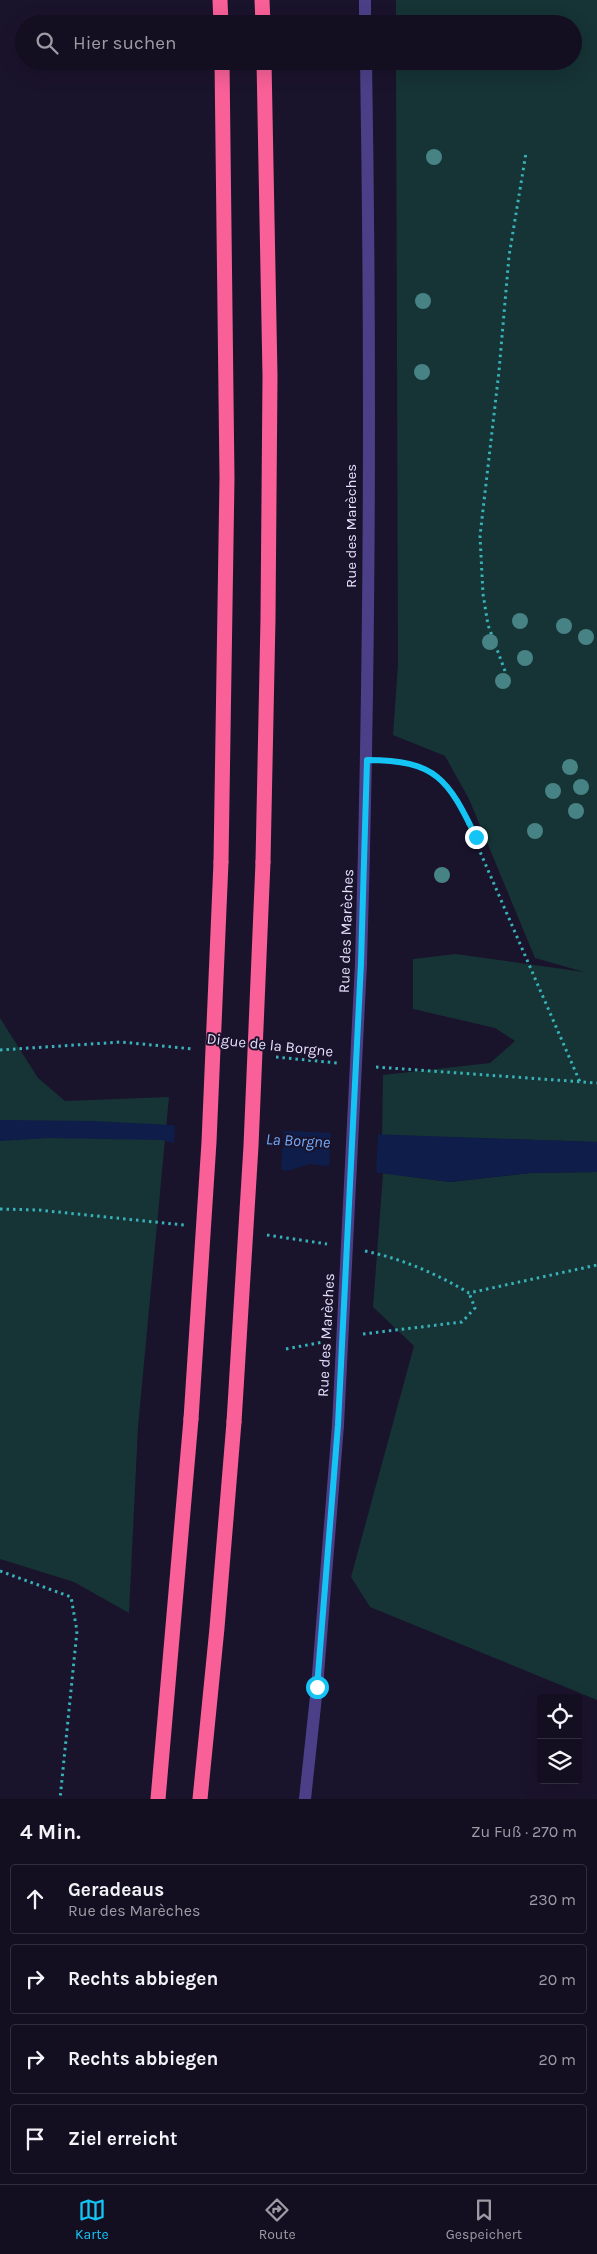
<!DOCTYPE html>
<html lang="de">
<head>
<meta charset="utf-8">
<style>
  :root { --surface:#140e21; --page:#1d172a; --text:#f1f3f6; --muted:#9d9ca5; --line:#332e3f; --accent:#14c4f5 }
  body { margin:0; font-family:Karla,sans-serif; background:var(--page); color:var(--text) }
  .controls { position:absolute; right:15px; bottom:15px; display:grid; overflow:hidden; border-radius:5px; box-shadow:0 5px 20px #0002 }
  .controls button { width:45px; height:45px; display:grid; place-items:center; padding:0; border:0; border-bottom:1px solid var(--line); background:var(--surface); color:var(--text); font:25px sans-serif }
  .stop { position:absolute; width:15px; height:15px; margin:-11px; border:4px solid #14c4f5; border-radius:50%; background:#fff }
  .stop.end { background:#14c4f5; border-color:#fff; box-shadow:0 1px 5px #0008 }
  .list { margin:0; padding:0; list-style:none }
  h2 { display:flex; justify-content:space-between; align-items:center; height:65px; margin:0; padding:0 20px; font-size:21px }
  h2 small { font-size:16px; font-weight:400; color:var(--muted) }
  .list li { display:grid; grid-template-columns:32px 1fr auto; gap:15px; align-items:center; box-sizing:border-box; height:70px; margin:0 10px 10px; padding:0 10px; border:1px solid var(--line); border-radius:5px }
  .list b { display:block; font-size:19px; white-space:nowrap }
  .list p { margin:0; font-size:16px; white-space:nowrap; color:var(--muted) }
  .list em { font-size:16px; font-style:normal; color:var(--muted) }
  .icon { flex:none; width:28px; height:28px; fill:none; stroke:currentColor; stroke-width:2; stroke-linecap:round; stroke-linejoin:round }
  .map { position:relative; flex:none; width:597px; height:1799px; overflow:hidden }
  .search { position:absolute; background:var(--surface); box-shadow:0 5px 20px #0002; left:15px; right:15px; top:15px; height:55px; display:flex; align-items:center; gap:12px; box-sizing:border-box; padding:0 18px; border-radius:28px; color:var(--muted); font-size:19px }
  .sheet { height:385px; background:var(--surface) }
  nav { display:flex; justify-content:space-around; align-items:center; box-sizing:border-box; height:70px; border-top:1px solid var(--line); background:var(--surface); font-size:14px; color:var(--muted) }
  nav a { display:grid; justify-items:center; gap:2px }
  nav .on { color:var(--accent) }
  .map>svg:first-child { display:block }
  .green { fill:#163335 }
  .water { fill:#0e1d49 }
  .pier { fill:#1a132c }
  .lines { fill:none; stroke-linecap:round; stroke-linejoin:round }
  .path { stroke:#37b2b9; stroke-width:3; stroke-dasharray:2.5 4; stroke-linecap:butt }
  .street { stroke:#4b4088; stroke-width:12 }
  .highway { stroke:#f86097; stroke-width:15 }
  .street-bridge { stroke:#4b4088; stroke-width:12 }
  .highway-bridge { stroke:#f86097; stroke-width:15 }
  .tree { fill:#478285 }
  .route { stroke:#14c4f5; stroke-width:6 }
  .labels { text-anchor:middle; stroke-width:4; stroke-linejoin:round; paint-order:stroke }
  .street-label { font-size:15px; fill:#e6dffe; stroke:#1a132c }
  .water-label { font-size:16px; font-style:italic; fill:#72aaf9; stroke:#1a132c }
</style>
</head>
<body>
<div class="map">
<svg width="597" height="1799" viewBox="0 0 597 1799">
  <rect width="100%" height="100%" fill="#1a132c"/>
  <path class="green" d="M 396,0 L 597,0 L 597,1142 L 382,1135 L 383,1075 L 490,1063 L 515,1041 L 495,1028 L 413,1009 L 413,959 L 456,954 L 584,972 L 535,958 L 469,799 L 445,756 L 393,735 L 398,664 L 396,61 L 573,61 L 573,24 L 396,24 Z
    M 0,1018 L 38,1078 L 65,1101 L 169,1097 L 138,1427 L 129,1613 L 74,1582 L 0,1559 Z
    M 597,1172 L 597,1700 L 370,1607 L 351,1577 L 414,1346 L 373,1307 L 383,1173 L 450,1182 L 530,1173 Z"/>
  <path class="water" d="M 0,1120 L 92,1121 L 311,1132 L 597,1142 L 597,1172 L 530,1173 L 450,1182 L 310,1164 L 287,1171 L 162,1140 L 48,1138 L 0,1141 Z"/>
  <path class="pier" d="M 175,1123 L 284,1128 L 281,1172 L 174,1146 Z
    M 331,1131 L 378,1132 L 376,1175 L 329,1169 Z"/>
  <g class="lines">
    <path class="path" d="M 505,671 L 488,625 L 483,594 L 480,536 L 499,371 L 509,256 L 526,153
      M 385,761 C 420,763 437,772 458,801 L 580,1082
      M 0,1050 L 121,1042 L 193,1049
      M 276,1057 L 337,1063
      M 376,1067 L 597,1083
      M 0,1209 L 38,1210 L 184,1225
      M 267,1235 L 327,1244
      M 365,1251 C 403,1259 437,1274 469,1293 L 597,1265
      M 363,1334 L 462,1322 L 475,1308 L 469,1293
      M 286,1349 L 323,1342
      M 0,1571 L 71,1597 L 77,1631 L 60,1799"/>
    <path class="street" d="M 365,0 L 365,24
      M 361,963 C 370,663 371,362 366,61
      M 305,1799 L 317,1687 L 338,1425"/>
    <path class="highway" d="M 220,0 L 221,24
      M 262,0 L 263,24
      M 221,862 L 227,478 L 222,61
      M 263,862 L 268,619 L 270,376 L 264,61
      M 158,1799 L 191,1419
      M 200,1799 L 217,1628 L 234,1422"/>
    <path class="street-bridge" d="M 338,1425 L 361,963"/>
    <path class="highway-bridge" d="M 191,1419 L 209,1142 L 221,862
      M 234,1422 L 251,1146 L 263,862"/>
  </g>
  <g class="tree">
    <circle cx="434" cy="157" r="8"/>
    <circle cx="423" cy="301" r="8"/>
    <circle cx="422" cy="372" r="8"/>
    <circle cx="520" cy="621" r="8"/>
    <circle cx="564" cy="626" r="8"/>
    <circle cx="586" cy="637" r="8"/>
    <circle cx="490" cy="642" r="8"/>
    <circle cx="525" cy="658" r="8"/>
    <circle cx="503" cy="681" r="8"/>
    <circle cx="570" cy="767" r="8"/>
    <circle cx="581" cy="787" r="8"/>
    <circle cx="553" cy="791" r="8"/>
    <circle cx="576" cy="811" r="8"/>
    <circle cx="535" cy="831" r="8"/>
    <circle cx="442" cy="875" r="8"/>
  </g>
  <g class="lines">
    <path class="route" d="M 317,1687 L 338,1425 L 361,963 L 367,760 C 436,760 448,779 476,837"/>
  </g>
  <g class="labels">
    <g class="street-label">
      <text transform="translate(351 526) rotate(-90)" y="5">Rue des Marèches</text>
      <text transform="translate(346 931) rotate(-88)" y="5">Rue des Marèches</text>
      <text transform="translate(270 1045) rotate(6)" y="5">Digue de la Borgne</text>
      <text transform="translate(326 1335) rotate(-87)" y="5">Rue des Marèches</text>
    </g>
    <g class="water-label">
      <text transform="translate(298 1140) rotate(3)" y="6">La Borgne</text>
    </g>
  </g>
</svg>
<div class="controls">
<button><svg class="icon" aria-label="locate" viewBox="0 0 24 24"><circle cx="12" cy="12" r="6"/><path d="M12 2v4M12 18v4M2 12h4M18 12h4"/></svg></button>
<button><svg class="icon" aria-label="layers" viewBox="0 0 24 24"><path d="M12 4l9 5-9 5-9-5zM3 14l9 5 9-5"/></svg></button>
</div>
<div class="stop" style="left:317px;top:1687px"></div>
<div class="stop end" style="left:476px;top:837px"></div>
<div class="search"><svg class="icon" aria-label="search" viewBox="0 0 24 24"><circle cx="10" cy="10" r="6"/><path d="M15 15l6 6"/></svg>Hier suchen</div>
</div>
<section class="sheet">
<h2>4 Min.<small>Zu Fuß · 270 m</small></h2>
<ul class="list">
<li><svg class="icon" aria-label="ahead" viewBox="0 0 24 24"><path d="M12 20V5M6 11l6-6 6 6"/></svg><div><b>Geradeaus</b><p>Rue des Marèches</p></div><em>230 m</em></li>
<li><svg class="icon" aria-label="right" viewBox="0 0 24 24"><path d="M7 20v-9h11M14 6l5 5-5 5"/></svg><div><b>Rechts abbiegen</b></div><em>20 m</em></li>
<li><svg class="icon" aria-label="right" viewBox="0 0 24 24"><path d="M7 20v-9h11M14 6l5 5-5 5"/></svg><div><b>Rechts abbiegen</b></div><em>20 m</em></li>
<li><svg class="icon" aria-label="arrive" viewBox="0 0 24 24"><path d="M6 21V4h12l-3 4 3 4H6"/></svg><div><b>Ziel erreicht</b></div></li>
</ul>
</section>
<nav>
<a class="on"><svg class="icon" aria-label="map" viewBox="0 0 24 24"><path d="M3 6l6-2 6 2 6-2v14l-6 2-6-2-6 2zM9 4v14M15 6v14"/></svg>Karte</a>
<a><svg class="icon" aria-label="directions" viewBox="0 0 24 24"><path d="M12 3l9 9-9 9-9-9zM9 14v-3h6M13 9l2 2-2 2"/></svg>Route</a>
<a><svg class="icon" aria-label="saved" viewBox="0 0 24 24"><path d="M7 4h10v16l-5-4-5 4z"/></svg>Gespeichert</a>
</nav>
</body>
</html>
